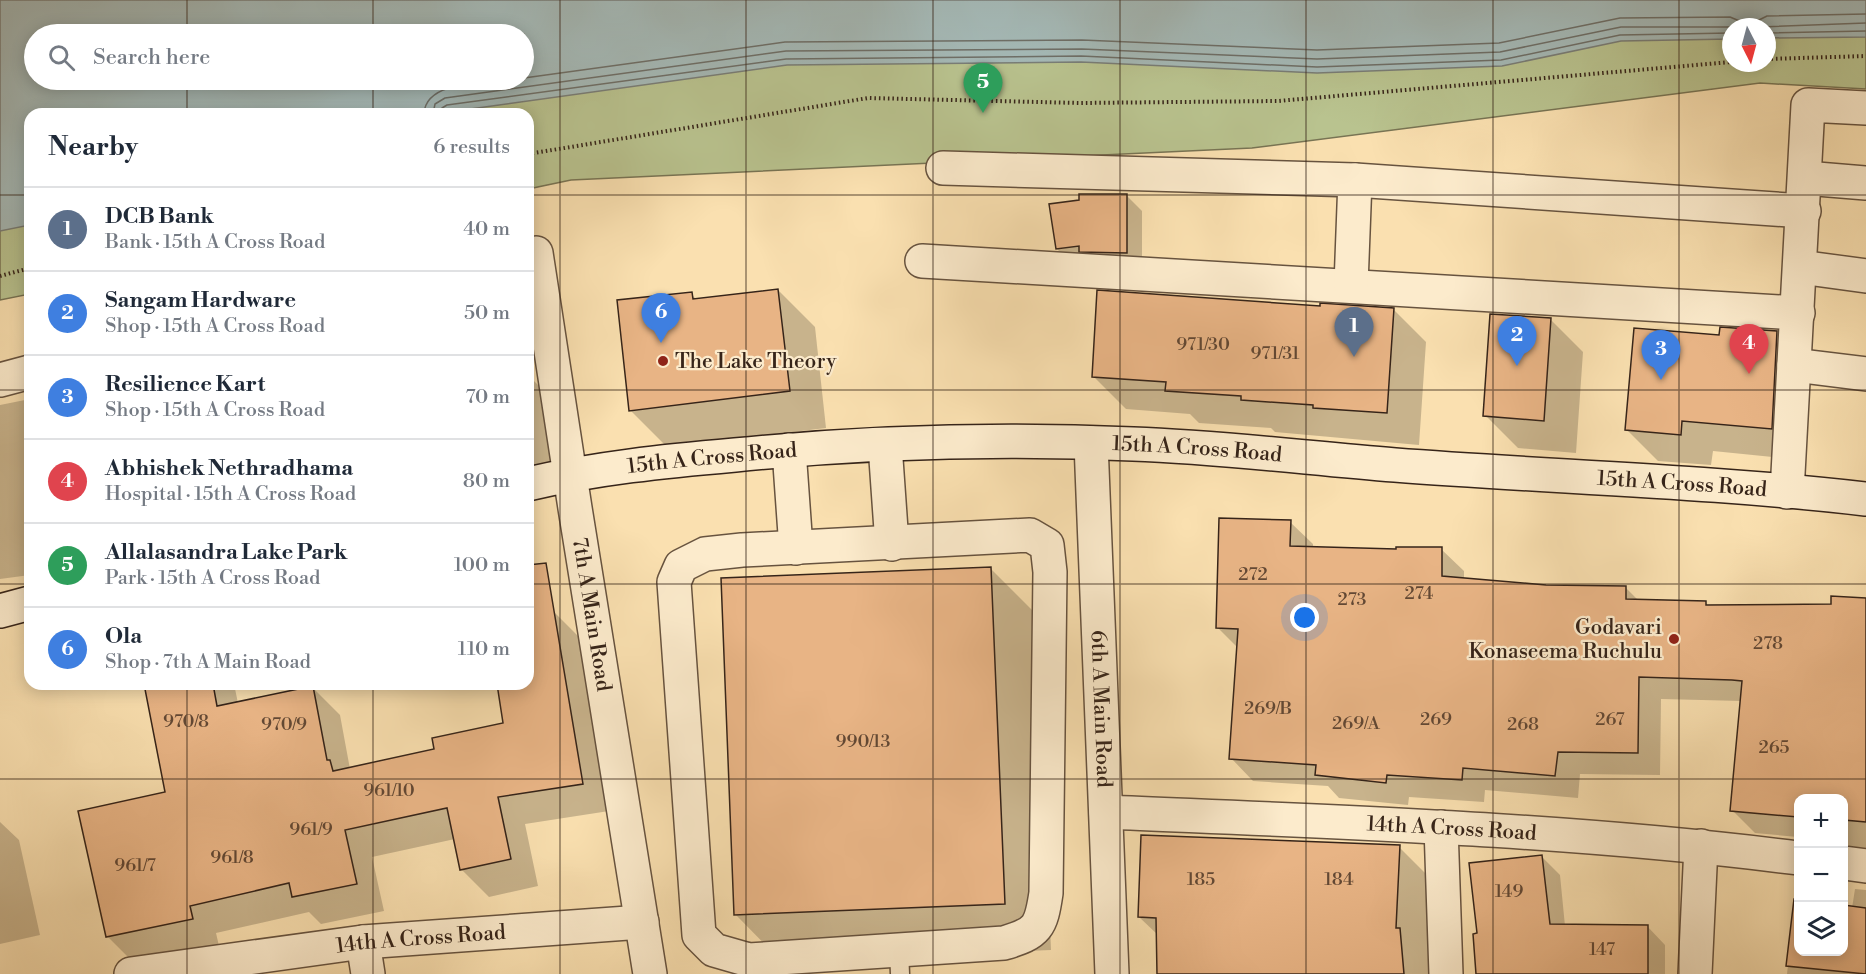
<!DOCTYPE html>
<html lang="en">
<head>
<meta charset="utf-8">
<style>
  :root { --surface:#fff; --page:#f6f6f7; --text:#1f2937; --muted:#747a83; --line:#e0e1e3; --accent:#b45309 }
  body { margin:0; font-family:"Libre Bodoni",serif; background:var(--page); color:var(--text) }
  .controls { position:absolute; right:18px; bottom:18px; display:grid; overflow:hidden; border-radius:12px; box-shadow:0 3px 15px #0003 }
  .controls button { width:54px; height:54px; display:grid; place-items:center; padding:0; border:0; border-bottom:2px solid var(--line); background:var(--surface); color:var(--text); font:30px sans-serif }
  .compass { position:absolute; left:1722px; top:18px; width:54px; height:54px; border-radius:50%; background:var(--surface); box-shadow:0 3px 15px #0003; rotate:174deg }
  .you { position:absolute; left:1305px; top:618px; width:21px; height:21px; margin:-15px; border:4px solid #fff; border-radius:50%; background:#1a73e8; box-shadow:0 0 0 9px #1a73e833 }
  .badge { display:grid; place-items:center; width:39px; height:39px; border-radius:50%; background:var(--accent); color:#fff; font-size:20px; font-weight:700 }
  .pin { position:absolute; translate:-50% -50px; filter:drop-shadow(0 2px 3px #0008) }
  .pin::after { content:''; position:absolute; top:32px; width:21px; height:18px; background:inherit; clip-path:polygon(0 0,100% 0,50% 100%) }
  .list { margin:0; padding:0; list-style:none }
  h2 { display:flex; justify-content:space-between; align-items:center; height:78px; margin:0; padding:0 24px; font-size:26px }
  h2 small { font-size:20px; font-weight:400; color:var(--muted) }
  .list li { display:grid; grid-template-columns:39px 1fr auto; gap:18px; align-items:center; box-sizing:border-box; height:84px; padding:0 24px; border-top:2px solid var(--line) }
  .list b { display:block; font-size:22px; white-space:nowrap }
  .list p { margin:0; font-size:20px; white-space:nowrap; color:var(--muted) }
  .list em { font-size:20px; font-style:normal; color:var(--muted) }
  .icon { flex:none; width:33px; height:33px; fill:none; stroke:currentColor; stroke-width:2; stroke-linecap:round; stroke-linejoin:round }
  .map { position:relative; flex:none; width:1866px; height:974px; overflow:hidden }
  .search { position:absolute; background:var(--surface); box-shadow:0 3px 15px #0003; left:24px; top:24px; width:510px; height:66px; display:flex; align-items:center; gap:15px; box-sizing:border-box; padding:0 21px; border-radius:33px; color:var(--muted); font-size:22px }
  .panel { position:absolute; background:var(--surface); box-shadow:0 3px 15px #0003; left:24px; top:108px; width:510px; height:582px; border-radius:18px }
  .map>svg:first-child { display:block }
  .green { fill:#b9c38f; stroke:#787454; stroke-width:1.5; fill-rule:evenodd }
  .water { fill:#a5bab8; stroke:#797e78; stroke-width:1.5; fill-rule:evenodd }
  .shadow { fill:#0003 }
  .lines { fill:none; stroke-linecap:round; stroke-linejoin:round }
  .shore { stroke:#6e6f68; stroke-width:1.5 }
  .building { fill:#e8b485; stroke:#362419; stroke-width:1.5 }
  .service-casing { stroke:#67533f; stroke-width:21 }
  .minor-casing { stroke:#67533f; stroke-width:36 }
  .secondary-casing { stroke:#362419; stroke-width:36 }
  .path { stroke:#362419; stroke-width:4; stroke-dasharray:1.5 3; stroke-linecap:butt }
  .service { stroke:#fcebcc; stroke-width:18 }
  .minor { stroke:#fcebcc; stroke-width:33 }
  .secondary { stroke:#fcebcc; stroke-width:33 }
  .grid { fill:none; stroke:#362419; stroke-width:1.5; stroke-opacity:0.55 }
  .poi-dot { fill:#8f2418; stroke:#fcebcc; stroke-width:2 }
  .labels { text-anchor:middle; stroke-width:4.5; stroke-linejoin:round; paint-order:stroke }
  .number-label { font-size:18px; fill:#624834 }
  .poi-label { font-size:21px; fill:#362419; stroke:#fcebcc; text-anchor:start }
  .street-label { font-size:21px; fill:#362419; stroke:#fcebcc }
</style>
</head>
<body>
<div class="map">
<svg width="1866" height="974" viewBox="0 0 1866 974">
  <rect width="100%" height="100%" fill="#fae0b0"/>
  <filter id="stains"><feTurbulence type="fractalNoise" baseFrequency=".00333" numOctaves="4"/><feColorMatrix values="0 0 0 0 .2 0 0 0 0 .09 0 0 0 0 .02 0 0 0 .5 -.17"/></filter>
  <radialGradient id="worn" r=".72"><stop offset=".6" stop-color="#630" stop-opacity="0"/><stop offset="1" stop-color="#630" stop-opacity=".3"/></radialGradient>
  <path class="green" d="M 0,0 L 1866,0 L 1866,89 L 1760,83 L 1252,148 L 571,180 L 528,189 L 528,114 L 30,114 L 30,294 L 0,300 ZM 1731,27 L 1767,27 L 1767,63 L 1731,63 ZM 34,34 L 524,34 L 524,80 L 34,80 Z"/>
  <path class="water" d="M 0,0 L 1866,0 L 1866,37 L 1767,38 L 1767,27 L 1731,27 L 1731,39 L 1621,41 L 1502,66 L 1317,73 L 1081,62 L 787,65 L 434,114 L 30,114 L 30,225 L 0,231 ZM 34,34 L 524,34 L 524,80 L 34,80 Z"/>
  <path class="shadow" d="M 1126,195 L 1142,211 L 1142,269 L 1073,265 L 1057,249 Z
    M 778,290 L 815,327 L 826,428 L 667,447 L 630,410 L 691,294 L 697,300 Z
    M 1321,308 L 1393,309 L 1426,342 L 1419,445 L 1275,432 L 1271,428 L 1199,423 L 1190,414 L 1126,409 L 1093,376 Z
    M 1550,319 L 1583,352 L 1576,453 L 1518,448 L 1485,415 Z
    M 1776,332 L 1807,363 L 1802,460 L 1713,451 L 1711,465 L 1658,461 L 1627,430 Z
    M 528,375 L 548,395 L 557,467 L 528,471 Z
    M 30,399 L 30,575 L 0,579 L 0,405 Z
    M 1290,522 L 1313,544 L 1313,548 L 1398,551 L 1441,549 L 1464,571 L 1464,580 L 1546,586 L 1625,587 L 1639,601 L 1705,602 L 1709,607 L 1832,605 L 1866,599 L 1866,848 L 1850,847 L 1844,841 L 1844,798 L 1798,798 L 1798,837 L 1755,833 L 1732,810 L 1742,701 L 1661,699 L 1660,775 L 1580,774 L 1578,798 L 1485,790 L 1484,802 L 1409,797 L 1408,805 L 1339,798 L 1328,786 L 1253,781 L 1231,758 L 1239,649 L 1217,627 Z
    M 990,568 L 1037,615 L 1051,950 L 782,962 L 736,915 Z
    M 553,611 L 581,639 L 609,811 L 525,824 L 538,886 L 489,897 L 461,869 L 455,839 L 372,857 L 384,911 L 321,924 L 309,912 L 216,933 L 219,946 L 135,964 L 107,936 L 167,793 L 145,684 L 234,684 L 238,703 L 313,688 L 340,715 L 350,769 L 436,750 L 504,724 L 498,684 L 528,684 L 528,615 Z
    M 0,822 L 19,840 L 40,935 L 0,944 Z
    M 1399,847 L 1431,879 L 1428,957 L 1432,961 L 1433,974 L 1159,974 L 1158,935 L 1139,917 Z
    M 1542,857 L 1560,875 L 1565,926 L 1647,926 L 1665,945 L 1665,974 L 1477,974 L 1479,935 Z
    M 1855,889 L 1866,890 L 1866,974 L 1787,974 L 1795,900 L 1798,901 L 1798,952 L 1844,952 L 1844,906 L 1852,908 Z"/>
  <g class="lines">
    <path class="shore" d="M 1761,27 L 1866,23
      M 1767,33 L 1866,31
      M 524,78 L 785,42 L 1082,40 L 1317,50 L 1499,43 L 1620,18 L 1730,17 L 1749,25 L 1767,16 L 1866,14
      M 424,114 C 425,80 486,83 512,80
      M 433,114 L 435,104 L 445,98 L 786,51 L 1082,49 L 1317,59 L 1500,52 L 1621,27 L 1736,27
      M 440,114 L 442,108 L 447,105 L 786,59 L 1081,56 L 1317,67 L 1501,60 L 1620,35 L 1731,33"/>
  </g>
  <path class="building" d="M 1079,194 L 1127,194 L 1127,253 L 1079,252 L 1079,246 L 1056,249 L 1049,204 L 1079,200 Z
    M 778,289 L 790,391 L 629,411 L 617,300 L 692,292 L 693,299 Z
    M 1097,290 L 1320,306 L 1320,303 L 1394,308 L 1387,413 L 1313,408 L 1313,405 L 1241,400 L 1241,396 L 1165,391 L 1166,382 L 1092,377 Z
    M 1490,314 L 1551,318 L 1544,421 L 1483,416 Z
    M 1720,327 L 1777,331 L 1772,429 L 1682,421 L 1681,435 L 1625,430 L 1634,328 L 1719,335 Z
    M 1219,518 L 1291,520 L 1290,546 L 1396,549 L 1396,547 L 1442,547 L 1442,576 L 1546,585 L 1626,586 L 1626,599 L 1706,601 L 1706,605 L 1831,604 L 1831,596 L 1866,598 L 1866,822 L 1844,820 L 1844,798 L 1798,798 L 1798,817 L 1730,811 L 1742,681 L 1732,680 L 1639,677 L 1638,753 L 1558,752 L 1555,776 L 1463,768 L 1462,780 L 1387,775 L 1386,783 L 1315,775 L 1316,765 L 1229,759 L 1238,629 L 1216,628 Z
    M 546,563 L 583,784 L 498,797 L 511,859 L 460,870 L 447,808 L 345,830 L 357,884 L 292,897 L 289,883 L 190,906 L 193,919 L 106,937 L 78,811 L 165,792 L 144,684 L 213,684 L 217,706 L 313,686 L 327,760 L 330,760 L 333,771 L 434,749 L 432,738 L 503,723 L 497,684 L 528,684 L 528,565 Z
    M 991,567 L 1005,904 L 734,915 L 721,578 Z
    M 1141,835 L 1400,845 L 1396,928 L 1400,928 L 1404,974 L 1157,974 L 1156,918 L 1138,917 Z
    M 1542,855 L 1550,924 L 1648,925 L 1648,974 L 1476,974 L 1473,934 L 1477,933 L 1469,863 Z
    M 1794,899 L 1798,899 L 1798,951 L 1844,951 L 1844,905 L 1866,908 L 1866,974 L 1786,966 Z"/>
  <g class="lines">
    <defs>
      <path id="service" d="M 899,950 L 900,974"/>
      <g id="minor">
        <path d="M 943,168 L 1355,180 L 1804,211"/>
        <path d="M 1805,178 L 1866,183"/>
        <path id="s1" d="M 528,255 L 536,253 L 575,508 L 650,974"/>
        <path d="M 922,261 L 1798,313"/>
        <path d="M 1800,267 L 1866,276"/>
        <path d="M 1351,285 L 1355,180"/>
        <path d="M 1794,365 L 1866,374"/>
        <path d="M 0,380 L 30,372"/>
        <path id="s2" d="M 1091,443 L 1112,974"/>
        <path d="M 885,445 L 892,544"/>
        <path d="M 789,450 L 796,548"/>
        <path d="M 1787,492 L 1808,105 L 1866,108"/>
        <path d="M 1030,535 L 1047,545 L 1050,572 L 1046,893 C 1041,927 1038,933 1004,943 L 749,960 L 714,950 L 699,935 L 674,582 L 681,566 L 705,554 L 742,550 Z"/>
        <path id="s3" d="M 1106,812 C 1337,822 1569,829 1798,858"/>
        <path d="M 1441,827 L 1446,974"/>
        <path d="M 1844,863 L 1866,866"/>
        <path d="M 363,942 L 368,974"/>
        <path id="s4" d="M 131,974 L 363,942 L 642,922"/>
        <path d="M 1695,974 L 1701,846"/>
      </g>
      <g id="secondary">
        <path id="s5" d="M 528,484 C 596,468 666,461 735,455 C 867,442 1000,438 1133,444 C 1220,447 1307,458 1395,465 C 1552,477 1709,481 1866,499"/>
        <path d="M 0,611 L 30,603"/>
      </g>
    </defs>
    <use href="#service" class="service-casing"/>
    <use href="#minor" class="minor-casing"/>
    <use href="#secondary" class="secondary-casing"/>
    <path class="path" d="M 1767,59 L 1866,56
      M 528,154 L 868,98 L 1080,103 L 1278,101 L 1731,62
      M 0,276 L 30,268"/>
    <use href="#service" class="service"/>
    <use href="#minor" class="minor"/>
    <use href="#secondary" class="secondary"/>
  </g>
  <path class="grid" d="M 187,0 L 187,34M 373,0 L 373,34M 560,0 L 560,974M 746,0 L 746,974M 933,0 L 933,974M 1120,0 L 1120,974M 1306,0 L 1306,974M 1493,0 L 1493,974M 1679,0 L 1679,974M 187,80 L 187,114M 373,80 L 373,114M 0,195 L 30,195M 528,195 L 1866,195M 0,390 L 30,390M 528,390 L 1866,390M 0,584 L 30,584M 528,584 L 1866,584M 187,684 L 187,974M 373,684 L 373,974M 0,779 L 1866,779"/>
  <g class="poi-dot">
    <circle cx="663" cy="361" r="6"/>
    <circle cx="1674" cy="639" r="6"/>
  </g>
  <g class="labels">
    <g class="number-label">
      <text x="1203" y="350">971/30</text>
      <text x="1275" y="359">971/31</text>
      <text x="1253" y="580">272</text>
      <text x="1419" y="599">274</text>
      <text x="1352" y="605">273</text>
      <text x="1768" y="649">278</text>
      <text x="1268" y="714">269/B</text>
      <text x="1436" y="725">269</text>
      <text x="1610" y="725">267</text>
      <text x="186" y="727">970/8</text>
      <text x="1356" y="729">269/A</text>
      <text x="284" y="730">970/9</text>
      <text x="1523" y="730">268</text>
      <text x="863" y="747">990/13</text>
      <text x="1774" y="753">265</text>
      <text x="389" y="796">961/10</text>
      <text x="311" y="835">961/9</text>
      <text x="232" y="863">961/8</text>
      <text x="135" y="871">961/7</text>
      <text x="1201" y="885">185</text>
      <text x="1339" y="885">184</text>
      <text x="1509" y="897">149</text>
      <text x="1602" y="955">147</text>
    </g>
    <g class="poi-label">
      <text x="675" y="368">The Lake Theory</text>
      <text x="1662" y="634" text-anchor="end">Godavari<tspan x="1662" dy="24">Konaseema Ruchulu</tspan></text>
    </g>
    <g class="street-label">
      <text dy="7" stroke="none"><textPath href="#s5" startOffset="672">15th A Cross Road</textPath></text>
      <text dy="7" stroke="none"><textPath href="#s5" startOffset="186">15th A Cross Road</textPath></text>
      <text dy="7" stroke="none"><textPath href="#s5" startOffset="1158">15th A Cross Road</textPath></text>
      <text dy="7" stroke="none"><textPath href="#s1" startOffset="374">7th A Main Road</textPath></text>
      <text dy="7" stroke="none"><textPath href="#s2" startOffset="266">6th A Main Road</textPath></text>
      <text dy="7" stroke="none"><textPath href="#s3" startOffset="346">14th A Cross Road</textPath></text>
      <text dy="7" stroke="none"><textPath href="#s4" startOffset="292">14th A Cross Road</textPath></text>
    </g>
  </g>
  <rect width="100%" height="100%" filter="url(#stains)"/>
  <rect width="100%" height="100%" fill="url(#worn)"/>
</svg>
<div class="controls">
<button>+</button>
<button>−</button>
<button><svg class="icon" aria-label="layers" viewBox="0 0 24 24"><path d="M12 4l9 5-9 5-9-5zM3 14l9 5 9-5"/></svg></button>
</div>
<svg class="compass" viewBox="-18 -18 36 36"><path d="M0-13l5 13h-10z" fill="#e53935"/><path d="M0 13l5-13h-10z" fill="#747a83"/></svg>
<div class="you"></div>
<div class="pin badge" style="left:1354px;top:357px;background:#5c6f8a">1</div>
<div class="pin badge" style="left:1517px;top:366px;background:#3f7fe0">2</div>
<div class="pin badge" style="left:1661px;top:380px;background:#3f7fe0">3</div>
<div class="pin badge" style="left:1749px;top:374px;background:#e0444e">4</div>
<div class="pin badge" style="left:983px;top:113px;background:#2e9e5b">5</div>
<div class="pin badge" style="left:661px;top:343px;background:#3f7fe0">6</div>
<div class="search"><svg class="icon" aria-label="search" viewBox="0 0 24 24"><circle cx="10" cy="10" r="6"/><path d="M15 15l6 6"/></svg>Search here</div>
<section class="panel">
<h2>Nearby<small>6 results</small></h2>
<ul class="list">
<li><span class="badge" style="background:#5c6f8a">1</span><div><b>DCB Bank</b><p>Bank · 15th A Cross Road</p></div><em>40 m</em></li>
<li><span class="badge" style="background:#3f7fe0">2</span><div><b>Sangam Hardware</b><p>Shop · 15th A Cross Road</p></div><em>50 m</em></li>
<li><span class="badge" style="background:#3f7fe0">3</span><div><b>Resilience Kart</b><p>Shop · 15th A Cross Road</p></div><em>70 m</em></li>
<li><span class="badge" style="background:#e0444e">4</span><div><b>Abhishek Nethradhama</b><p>Hospital · 15th A Cross Road</p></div><em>80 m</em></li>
<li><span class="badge" style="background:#2e9e5b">5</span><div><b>Allalasandra Lake Park</b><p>Park · 15th A Cross Road</p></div><em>100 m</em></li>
<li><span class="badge" style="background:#3f7fe0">6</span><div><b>Ola</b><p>Shop · 7th A Main Road</p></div><em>110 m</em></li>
</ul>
</section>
</div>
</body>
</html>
